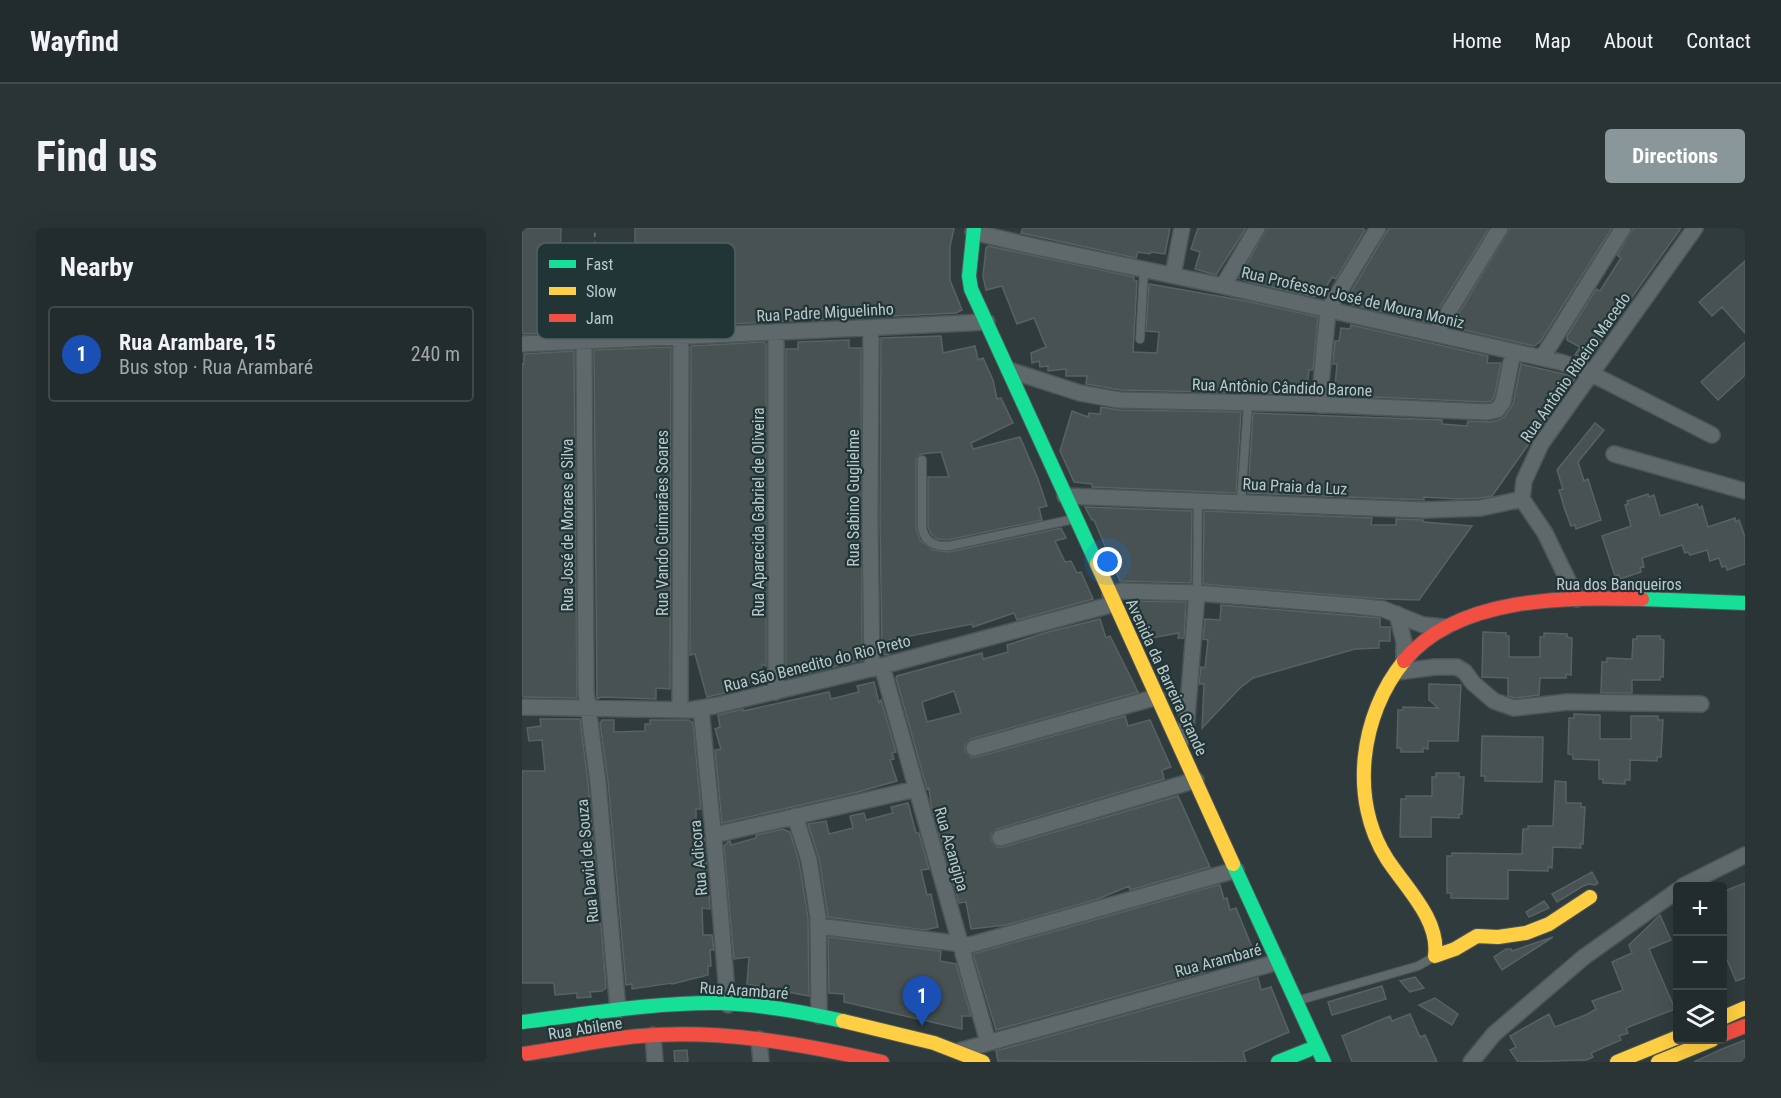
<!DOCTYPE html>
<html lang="en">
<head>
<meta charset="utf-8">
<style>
  :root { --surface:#232c2d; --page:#2b3435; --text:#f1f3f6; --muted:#a3a7aa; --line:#404849; --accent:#89979a }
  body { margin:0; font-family:"Roboto Condensed",sans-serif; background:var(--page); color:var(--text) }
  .controls { position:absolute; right:18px; bottom:18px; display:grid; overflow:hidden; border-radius:6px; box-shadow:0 6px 24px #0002 }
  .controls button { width:54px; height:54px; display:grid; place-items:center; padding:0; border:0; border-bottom:2px solid var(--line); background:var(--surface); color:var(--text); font:30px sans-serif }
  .you { position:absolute; left:586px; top:334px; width:21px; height:21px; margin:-15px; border:4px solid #fff; border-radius:50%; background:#1a73e8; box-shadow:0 0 0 9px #1a73e833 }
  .badge { display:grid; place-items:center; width:39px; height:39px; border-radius:50%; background:var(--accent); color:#fff; font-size:20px; font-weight:700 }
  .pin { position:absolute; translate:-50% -50px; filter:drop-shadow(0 2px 3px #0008) }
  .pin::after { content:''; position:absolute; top:32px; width:21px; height:18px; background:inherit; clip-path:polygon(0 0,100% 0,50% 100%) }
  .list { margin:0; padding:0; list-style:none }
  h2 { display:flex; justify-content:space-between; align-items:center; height:78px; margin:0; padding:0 24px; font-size:26px }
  h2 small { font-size:20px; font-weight:400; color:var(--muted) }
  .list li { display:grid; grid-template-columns:39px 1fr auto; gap:18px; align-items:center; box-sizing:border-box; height:96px; margin:0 12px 12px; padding:0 12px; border:2px solid var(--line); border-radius:6px }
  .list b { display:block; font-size:22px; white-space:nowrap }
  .list p { margin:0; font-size:20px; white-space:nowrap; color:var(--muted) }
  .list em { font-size:20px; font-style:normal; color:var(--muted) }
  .icon { flex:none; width:33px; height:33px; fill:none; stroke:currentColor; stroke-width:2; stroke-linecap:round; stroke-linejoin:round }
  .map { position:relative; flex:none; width:1223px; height:834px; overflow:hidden; border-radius:6px }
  header { display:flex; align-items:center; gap:36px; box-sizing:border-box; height:84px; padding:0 30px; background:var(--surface); border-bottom:2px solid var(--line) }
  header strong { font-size:28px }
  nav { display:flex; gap:33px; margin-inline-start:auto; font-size:21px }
  .intro { display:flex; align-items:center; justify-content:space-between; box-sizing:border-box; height:144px; padding:0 36px }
  h1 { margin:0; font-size:42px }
  .button { padding:15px 27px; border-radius:6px; background:var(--accent); color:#fff; font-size:21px; font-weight:700 }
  main { display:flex; gap:36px; padding:0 36px }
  aside { flex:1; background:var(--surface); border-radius:6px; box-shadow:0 6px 24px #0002 }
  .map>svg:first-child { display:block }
  .building { fill:#485253; stroke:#576263; stroke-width:1.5; fill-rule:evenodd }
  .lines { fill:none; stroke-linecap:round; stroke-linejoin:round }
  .lane-casing { stroke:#4d5657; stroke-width:10 }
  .street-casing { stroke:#4d5657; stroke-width:18 }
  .fast-casing { stroke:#4d5657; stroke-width:16 }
  .slow-casing { stroke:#4d5657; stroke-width:16 }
  .jam-casing { stroke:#4d5657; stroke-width:16 }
  .path { stroke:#5f6768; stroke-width:2; stroke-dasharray:4.5 4.5; stroke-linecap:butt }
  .lane { stroke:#5f686a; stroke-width:8 }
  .street { stroke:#5f686a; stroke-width:15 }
  .fast { stroke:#16e098; stroke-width:14 }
  .slow { stroke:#ffcf43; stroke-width:14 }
  .jam { stroke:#f24e42; stroke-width:14 }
  .labels { text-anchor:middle; stroke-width:4.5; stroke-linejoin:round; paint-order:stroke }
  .street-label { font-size:16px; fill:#bac9cc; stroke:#213537 }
  .key { fill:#213537; stroke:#4f6164; stroke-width:1.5 }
  .key-label { font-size:16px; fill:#bac9cc }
</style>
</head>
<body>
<header>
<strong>Wayfind</strong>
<nav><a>Home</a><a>Map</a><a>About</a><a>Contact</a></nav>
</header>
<div class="intro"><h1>Find us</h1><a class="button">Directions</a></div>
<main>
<aside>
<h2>Nearby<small></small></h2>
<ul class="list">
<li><span class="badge" style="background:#1a4fb4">1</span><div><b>Rua Arambare, 15</b><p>Bus stop · Rua Arambaré</p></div><em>240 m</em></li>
</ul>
</aside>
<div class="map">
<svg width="1223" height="834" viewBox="0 0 1223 834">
  <rect width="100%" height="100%" fill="#2f3b3c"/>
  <path class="building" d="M 0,0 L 39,0 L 38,37 L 81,35 L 81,22 L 113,22 L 113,0 L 432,0 L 428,19 L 428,52 L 440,82 L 434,85 L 123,100 L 123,81 L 102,81 L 101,101 L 2,106 L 0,105 Z
    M 501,0 L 648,0 L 643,26 L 629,24 L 628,26 L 616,24 L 614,30 L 499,5 Z
    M 676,0 L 724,0 L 694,47 L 673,41 L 678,24 L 669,21 Z
    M 745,0 L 840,0 L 843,2 L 814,51 L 810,49 L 803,61 L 800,58 L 793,69 L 731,55 L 717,50 Z
    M 867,0 L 967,0 L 908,95 L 828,76 L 826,69 Z
    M 988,0 L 1090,0 L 1018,114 L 1012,118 L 938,101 L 944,92 L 936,87 Z
    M 1111,0 L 1159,0 L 1067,130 L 1053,127 L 1058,119 L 1045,112 L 1045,108 L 1074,61 L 1078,63 L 1099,30 L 1095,27 Z
    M 466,18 L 612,49 L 612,53 L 615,53 L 611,124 L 635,125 L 637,104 L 624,103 L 627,56 L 724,73 L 796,89 L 791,142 L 787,142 L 784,166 L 598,162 L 564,156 L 565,148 L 544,148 L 544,141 L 526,143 L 526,138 L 518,139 L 517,133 L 510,135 L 509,125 L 524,119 L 512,90 L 495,96 L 480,58 L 464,62 L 461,48 L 464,20 Z
    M 1223,33 L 1223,105 L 1200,79 L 1190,88 L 1177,74 Z
    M 829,97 L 966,128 L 965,135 L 979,135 L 972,170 L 969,173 L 964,174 L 808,167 L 809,158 L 813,158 L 815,136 L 811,136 L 813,113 L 817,113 L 819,100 L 828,101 Z
    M 419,108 L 421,125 L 453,118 L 456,132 L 461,130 L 471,152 L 475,171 L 479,170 L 491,195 L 449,215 L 451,221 L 498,209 L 516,251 L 525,278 L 517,280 L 520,292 L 426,312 L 415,311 L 409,306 L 406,299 L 406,249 L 427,249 L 419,224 L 399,226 L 394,232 L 394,300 L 398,312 L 411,322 L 427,324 L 539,300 L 544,310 L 533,313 L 543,334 L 549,333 L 555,345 L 559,344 L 571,371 L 495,392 L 492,385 L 451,399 L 450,396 L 367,412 L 368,426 L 363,427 L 360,424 L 358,293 L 359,110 Z
    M 327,112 L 327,120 L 339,120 L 340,432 L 267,450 L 264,448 L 264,121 L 276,121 L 276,114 Z
    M 242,114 L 244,116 L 244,438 L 240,436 L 239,455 L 220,455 L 220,461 L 185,469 L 173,426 L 168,427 L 169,118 Z
    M 1223,114 L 1223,147 L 1196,172 L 1179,154 Z
    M 149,119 L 148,461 L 134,460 L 134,471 L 79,469 L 75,471 L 72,122 Z
    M 52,123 L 55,470 L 2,469 L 0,468 L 0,136 L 2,136 L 2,126 Z
    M 999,136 L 1054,149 L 970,268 L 958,270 L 935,271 L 902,269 L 902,272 L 726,265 L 731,185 L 920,192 L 920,196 L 945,198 L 946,193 L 967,194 L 977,192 L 983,188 L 991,176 Z
    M 579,179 L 597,182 L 719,184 L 714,265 L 570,259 L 570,256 L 552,254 L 538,223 L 550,183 L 566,189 L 567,185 L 578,186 Z
    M 1073,195 L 1082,202 L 1056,234 L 1062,253 L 1066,251 L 1079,292 L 1054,301 L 1053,297 L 1049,298 L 1043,282 L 1037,262 L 1041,261 L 1035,242 Z
    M 1126,266 L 1127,269 L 1132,267 L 1138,288 L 1175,276 L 1177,280 L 1180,278 L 1186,299 L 1213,290 L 1214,294 L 1217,292 L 1223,309 L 1223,336 L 1205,342 L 1204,338 L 1200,339 L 1197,330 L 1188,333 L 1185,322 L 1168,327 L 1166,324 L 1163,325 L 1160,317 L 1120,330 L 1122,339 L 1118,340 L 1119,344 L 1098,351 L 1097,347 L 1093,348 L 1080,308 L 1109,298 L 1103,277 L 1106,276 L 1105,273 Z
    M 563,279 L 670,283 L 669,355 L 598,353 L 572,292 L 570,292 Z
    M 682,283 L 850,290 L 849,297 L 874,297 L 874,291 L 901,292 L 901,294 L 950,298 L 897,372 L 862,371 L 681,356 Z
    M 607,373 L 664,374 L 662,410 L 656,410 L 657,405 L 624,411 Z
    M 699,377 L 858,390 L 858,399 L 868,399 L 868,413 L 857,413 L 857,420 L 833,421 L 731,450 L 718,460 L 680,500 L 682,456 L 677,456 L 679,439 L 683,440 L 686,412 L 681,411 L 683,391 L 698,392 Z
    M 578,391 L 584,410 L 588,408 L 616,464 L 449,511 L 443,517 L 443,523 L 449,529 L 455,529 L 603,488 L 606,498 L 628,492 L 649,539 L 640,542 L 642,551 L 475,601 L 469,607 L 469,613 L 475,619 L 481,619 L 656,568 L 688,639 L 608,662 L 607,658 L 576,671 L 484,697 L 449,701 L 444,674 L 437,675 L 409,577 L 407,560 L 405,561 L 374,450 L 375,448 L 460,425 L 461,431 L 486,424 L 485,417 L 526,404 ZM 432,463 L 439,485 L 405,494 L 400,474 Z
    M 961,404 L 984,405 L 984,408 L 987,408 L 987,429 L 1018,429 L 1018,409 L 1022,409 L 1022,405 L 1045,406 L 1045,409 L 1050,410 L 1049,447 L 1044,446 L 1044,450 L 1018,450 L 1017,467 L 993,470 L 986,468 L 986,450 L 960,449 Z
    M 1115,408 L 1138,408 L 1138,411 L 1142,412 L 1141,449 L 1138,449 L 1138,452 L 1110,452 L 1110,465 L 1079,465 L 1080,434 L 1085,434 L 1085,430 L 1110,431 L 1111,411 L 1115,411 Z
    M 352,454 L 357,475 L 359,472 L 374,524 L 370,525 L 372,531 L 368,532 L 375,553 L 336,564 L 200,595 L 193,522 L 199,521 L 193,501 L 198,499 L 196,487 L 221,481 L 221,483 L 307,464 L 309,471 L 337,464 L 335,458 Z
    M 907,456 L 939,457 L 936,513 L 906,513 L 906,521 L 901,520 L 901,524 L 879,524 L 879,520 L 875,520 L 876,482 L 881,482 L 881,479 L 916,480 L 907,472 Z
    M 1052,486 L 1078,487 L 1078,511 L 1109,511 L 1109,488 L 1136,488 L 1136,492 L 1141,492 L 1139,529 L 1135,529 L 1135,533 L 1108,532 L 1108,552 L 1103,552 L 1103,556 L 1081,555 L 1081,551 L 1077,551 L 1077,532 L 1051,531 L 1051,527 L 1046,526 L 1047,490 L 1052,490 Z
    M 18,491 L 58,491 L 66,555 L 75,655 L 70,655 L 69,695 L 79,695 L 84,760 L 80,763 L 68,764 L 69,769 L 55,770 L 55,765 L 33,767 L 32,755 L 0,755 L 0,543 L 23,543 L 20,512 L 7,513 L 5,500 L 19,498 Z
    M 80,492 L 92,492 L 92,504 L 123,503 L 123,496 L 128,496 L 128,492 L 167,492 L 171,495 L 179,581 L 174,581 L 174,607 L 182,607 L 188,681 L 180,680 L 181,707 L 190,707 L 192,722 L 188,722 L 189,738 L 186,738 L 186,747 L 150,756 L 150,755 L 110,761 L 110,756 L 104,757 L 86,553 L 78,495 Z
    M 960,508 L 1021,509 L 1020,554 L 963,553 L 963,548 L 959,548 Z
    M 914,545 L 937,545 L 937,549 L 942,549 L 940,586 L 937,586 L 937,590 L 909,589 L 909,609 L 878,609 L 879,571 L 884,571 L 884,568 L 910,568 L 910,549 L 914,549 Z
    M 1033,553 L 1044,554 L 1044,575 L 1059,575 L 1059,579 L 1063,579 L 1061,616 L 1058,616 L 1059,620 L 1031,619 L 1030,640 L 1026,639 L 1026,643 L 986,642 L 986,671 L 929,670 L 929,665 L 925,665 L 925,628 L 930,628 L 930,625 L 1000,626 L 1001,601 L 1006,601 L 1006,598 L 1031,598 Z
    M 386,575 L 394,605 L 397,605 L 407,641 L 399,642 L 405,667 L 409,666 L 416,699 L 403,702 L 306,689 L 297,630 L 286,596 L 304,593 L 307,606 L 331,600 L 328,588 L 342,585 L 344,592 L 371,585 L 369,579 Z
    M 261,601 L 268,604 L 277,634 L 286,690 L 287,768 L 225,756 L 227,729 L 212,731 L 202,618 L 206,614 L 208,613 L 209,617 L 234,610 L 234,607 Z
    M 1070,644 L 1076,655 L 1073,657 L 1067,656 L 1061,658 L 1035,674 L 1030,666 Z
    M 1223,655 L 1223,750 L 1214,753 L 1200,720 L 1200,664 Z
    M 696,657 L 698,657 L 702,671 L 705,670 L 708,682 L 714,680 L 732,724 L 682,740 L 683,744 L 474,802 L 451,726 Z
    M 1022,673 L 1027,680 L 1007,689 L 1004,684 Z
    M 1138,687 L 1149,712 L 1127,721 L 1153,781 L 1104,800 L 1106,805 L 1097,808 L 1099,812 L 1069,825 L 1071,829 L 1064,832 L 996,834 L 988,822 L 994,819 L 988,808 L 1027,786 L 1033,799 L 1066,786 L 1074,781 L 1070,773 L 1101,762 L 1090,734 L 1110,725 L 1107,717 Z
    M 306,709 L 419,723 L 418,733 L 434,736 L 449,788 L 440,788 L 440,801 L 322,774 L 322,766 L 307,765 Z
    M 1031,709 L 980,742 L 972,729 L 984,721 L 989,721 L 990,723 Z
    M 893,749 L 902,760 L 888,764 L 878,753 Z
    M 736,750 L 739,762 L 749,759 L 767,804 L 721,824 L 724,834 L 476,833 L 474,823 Z
    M 860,758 L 864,771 L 810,787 L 806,774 Z
    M 913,770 L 936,786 L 930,797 L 897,777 Z
    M 888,786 L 898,809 L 903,807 L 915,834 L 830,834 L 820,808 L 868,788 L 870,793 Z
    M 1223,812 L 1223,834 L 1172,834 L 1200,821 Z
    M 165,822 L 166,834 L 153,834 L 152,823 Z"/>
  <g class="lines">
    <defs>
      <path id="lane" d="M 618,111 L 622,42
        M 400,232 L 400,300 C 403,314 413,319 427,318 L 552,291
        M 719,274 L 726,176
        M 675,365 L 676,273
        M 778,772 L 896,738 L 912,729"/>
      <path id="street" d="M 451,4 L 510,18 L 701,58 L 1038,134 L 1060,141 L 1190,207
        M 651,47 L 660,0
        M 701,58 L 735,0
        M 349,100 L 348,293 L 350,441
        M 254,104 L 254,464
        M 913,106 L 978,0
        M 62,113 L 64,464 L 76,554 L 96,782
        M 0,116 L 465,94
        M 1020,130 L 1101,0
        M 487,142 L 558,165 L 597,172 L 787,176 L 965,184 L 975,182 L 981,174 L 991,124
        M 797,177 L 806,82 L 856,0
        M 1092,226 L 1223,263
        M 543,268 L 902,282 L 959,280 L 1000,271
        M 588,366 L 600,363 L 675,365 L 835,378 L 861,381 L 901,397 L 923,399
        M 1055,371 L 1023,305 L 1000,271 L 1002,253 L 1019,216 L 1173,0
        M 875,386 L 882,414 L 882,432
        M 360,438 L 466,814
        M 875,444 L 913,439 L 935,439 L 943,444 L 951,455 L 972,473 L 992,480 L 1045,474 L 1179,476
        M 0,479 L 168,482 L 192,478 L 360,438 L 592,376
        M 179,481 L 195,643 L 206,777
        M 158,482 L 159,109
        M 658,515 L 664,502 L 675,365
        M 452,520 L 635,469
        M 273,588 L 287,632 L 296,689 L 297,788
        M 192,607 L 394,561
        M 478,610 L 674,552
        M 1161,658 L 1223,627
        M 296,698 L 448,717 L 714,642
        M 131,807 L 133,834
        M 237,811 L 239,834
        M 437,823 L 756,734
        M 949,834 L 972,806 L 1062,729 L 1156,662"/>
      <path id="fast" d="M 452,0 L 447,48 L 449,61 L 575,336
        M 1120,371 L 1223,375
        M 711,636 L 802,834
        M 0,794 C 65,786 132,774 198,775 C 240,776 281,784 321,793
        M 756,834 L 786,822"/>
      <path id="slow" d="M 575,336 L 711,636
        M 882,433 C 838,487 827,571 865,631 C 884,660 918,692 913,728 L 933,721 L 955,708 L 976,709 L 1004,705 L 1027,696 L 1068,669
        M 1200,790 L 1223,780
        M 321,793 L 412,815 L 461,834
        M 1095,834 L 1156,809
        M 1136,834 L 1190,812"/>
      <path id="jam" d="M 882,433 C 935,368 1044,369 1120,371
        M 1200,807 L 1223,798
        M 0,826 C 40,821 79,811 118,808 C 200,801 281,816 360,834"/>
    </defs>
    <use href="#lane" class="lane-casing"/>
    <use href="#street" class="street-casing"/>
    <use href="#fast" class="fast-casing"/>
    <use href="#slow" class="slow-casing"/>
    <use href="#jam" class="jam-casing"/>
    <path class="path" d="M 72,36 L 73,0"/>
    <use href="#lane" class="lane"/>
    <use href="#street" class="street"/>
    <use href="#fast" class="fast"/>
    <use href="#slow" class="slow"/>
    <use href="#jam" class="jam"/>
  </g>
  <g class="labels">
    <g class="street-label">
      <text transform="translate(831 69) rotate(13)" y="6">Rua Professor José de Moura Moniz</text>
      <text transform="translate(303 84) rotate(-3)" y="6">Rua Padre Miguelinho</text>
      <text transform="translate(1053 139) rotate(-55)" y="6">Rua Antônio Ribeiro Macedo</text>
      <text transform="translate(760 159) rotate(2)" y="6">Rua Antônio Cândido Barone</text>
      <text transform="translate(773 258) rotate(3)" y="6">Rua Praia da Luz</text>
      <text transform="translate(331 270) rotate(-90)" y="6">Rua Sabino Guglielme</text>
      <text transform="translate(236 284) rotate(-90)" y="6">Rua Aparecida Gabriel de Oliveira</text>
      <text transform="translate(140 295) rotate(-90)" y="6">Rua Vando Guimarães Soares</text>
      <text transform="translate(45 297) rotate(-90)" y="6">Rua José de Moraes e Silva</text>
      <text x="1097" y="362">Rua dos Banqueiros</text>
      <text transform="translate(295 435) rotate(-14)" y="6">Rua São Benedito do Rio Preto</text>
      <text transform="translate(645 449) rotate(65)" y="6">Avenida da Barreira Grande</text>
      <text transform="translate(430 621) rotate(74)" y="6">Rua Acangipa</text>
      <text transform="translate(176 630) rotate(-95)" y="6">Rua Adicora</text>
      <text transform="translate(65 633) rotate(-95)" y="6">Rua David de Souza</text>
      <text transform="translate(696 732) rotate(-15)" y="6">Rua Arambaré</text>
      <text transform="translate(222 762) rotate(4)" y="6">Rua Arambaré</text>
      <text transform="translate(63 800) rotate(-9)" y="6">Rua Abilene</text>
    </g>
  </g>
  <rect x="15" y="15" width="198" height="96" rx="9" class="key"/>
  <rect x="27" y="32" width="27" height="8" fill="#16e098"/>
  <rect x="27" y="59" width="27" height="8" fill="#ffcf43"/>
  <rect x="27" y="86" width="27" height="8" fill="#f24e42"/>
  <g class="key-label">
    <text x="64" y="42">Fast</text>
    <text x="64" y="69">Slow</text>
    <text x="64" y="96">Jam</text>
  </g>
</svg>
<div class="controls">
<button>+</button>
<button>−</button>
<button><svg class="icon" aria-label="layers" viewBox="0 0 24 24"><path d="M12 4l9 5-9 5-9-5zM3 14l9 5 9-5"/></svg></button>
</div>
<div class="you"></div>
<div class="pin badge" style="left:400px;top:798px;background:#1a4fb4">1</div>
</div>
</main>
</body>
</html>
